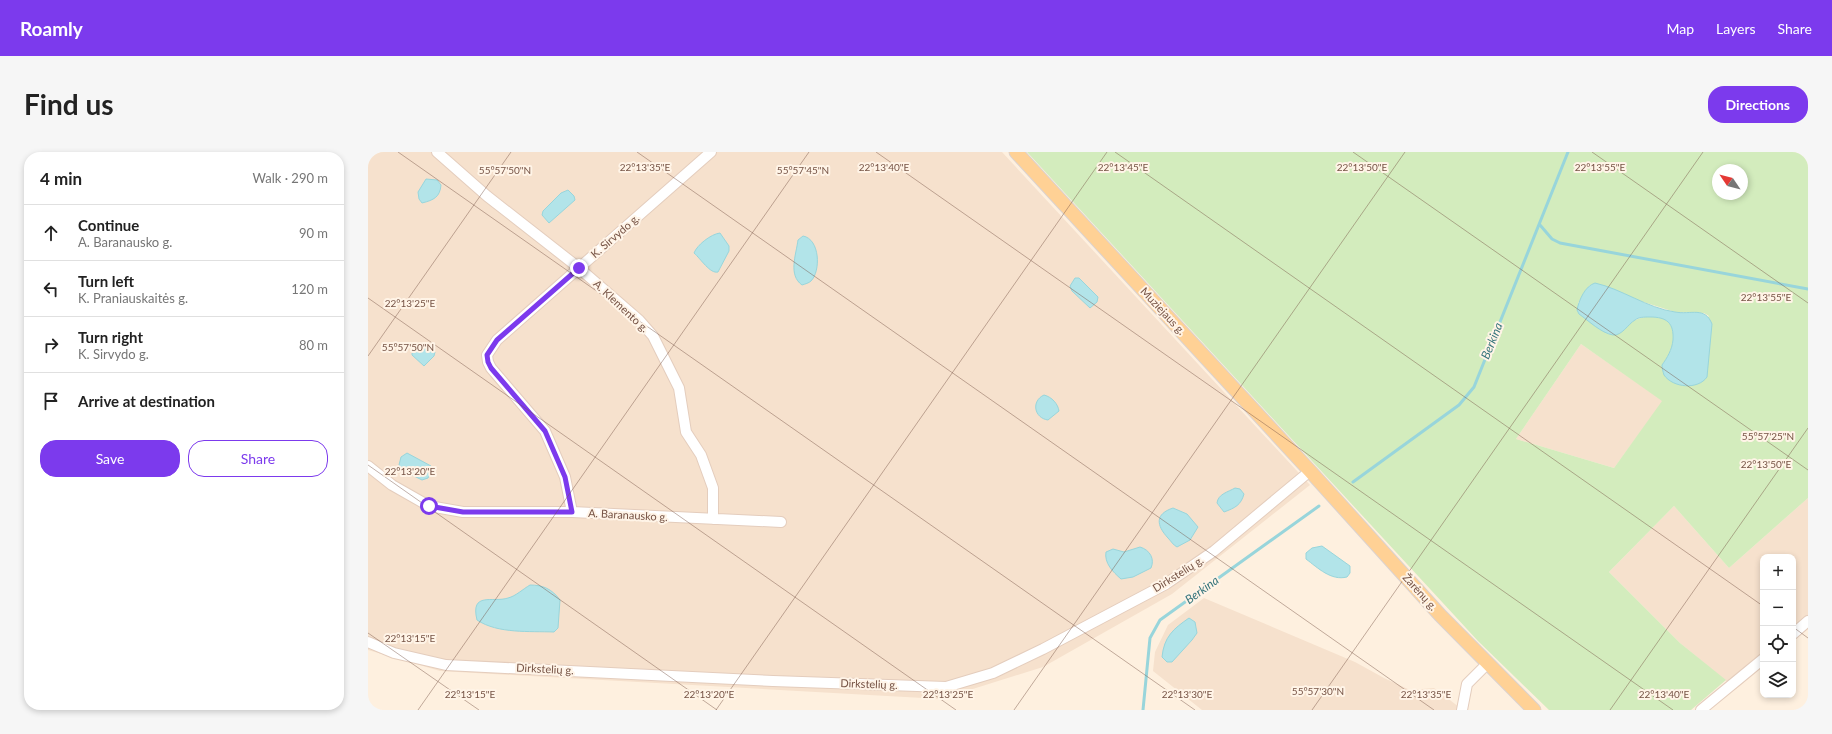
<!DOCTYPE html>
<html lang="en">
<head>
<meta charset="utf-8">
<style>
  :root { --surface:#fff; --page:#f6f6f6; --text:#222; --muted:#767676; --line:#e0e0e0; --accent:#7c3aed }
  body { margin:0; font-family:Lato,sans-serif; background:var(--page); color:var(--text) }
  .controls { position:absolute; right:12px; bottom:12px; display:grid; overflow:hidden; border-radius:8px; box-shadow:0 2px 6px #0003 }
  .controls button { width:36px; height:36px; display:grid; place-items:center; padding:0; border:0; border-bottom:1px solid var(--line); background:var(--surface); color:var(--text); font:20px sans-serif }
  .compass { position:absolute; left:1344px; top:12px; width:36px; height:36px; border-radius:50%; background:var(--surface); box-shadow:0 2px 6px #0003; rotate:305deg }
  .stop { position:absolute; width:12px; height:12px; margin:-9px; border:3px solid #7c3aed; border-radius:50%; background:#fff }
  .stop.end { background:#7c3aed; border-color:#fff; box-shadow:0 1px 4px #0008 }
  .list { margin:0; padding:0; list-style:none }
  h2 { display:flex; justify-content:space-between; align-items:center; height:52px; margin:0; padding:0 16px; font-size:17px }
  h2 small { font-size:13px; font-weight:400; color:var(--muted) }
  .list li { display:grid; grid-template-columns:26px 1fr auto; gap:12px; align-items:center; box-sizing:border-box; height:56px; padding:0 16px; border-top:1px solid var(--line) }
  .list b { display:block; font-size:15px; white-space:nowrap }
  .list p { margin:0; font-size:13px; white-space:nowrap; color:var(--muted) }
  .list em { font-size:13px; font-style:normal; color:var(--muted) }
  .actions { display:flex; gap:8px; padding:12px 16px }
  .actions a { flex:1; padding:9px 0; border:1px solid var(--accent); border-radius:16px; text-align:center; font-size:14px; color:var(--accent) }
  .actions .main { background:var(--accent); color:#fff }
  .icon { flex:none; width:22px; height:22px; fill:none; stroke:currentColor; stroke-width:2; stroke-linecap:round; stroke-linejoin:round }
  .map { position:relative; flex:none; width:1440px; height:558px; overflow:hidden; border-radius:16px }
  header { display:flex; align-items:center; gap:24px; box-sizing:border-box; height:56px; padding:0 20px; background:var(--accent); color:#fff }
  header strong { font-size:19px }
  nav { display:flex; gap:22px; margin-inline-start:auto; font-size:14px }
  .intro { display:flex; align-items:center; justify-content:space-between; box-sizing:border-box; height:96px; padding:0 24px }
  h1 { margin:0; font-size:28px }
  .button { padding:10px 18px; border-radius:16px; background:var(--accent); color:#fff; font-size:14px; font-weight:700 }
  main { display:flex; gap:24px; padding:0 24px }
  aside { flex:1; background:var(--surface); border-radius:16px; box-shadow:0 2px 6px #0003 }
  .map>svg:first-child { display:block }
  .residential { fill:#f6e1cd }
  .green { fill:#d3ecbd; fill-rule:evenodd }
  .water { fill:#b2e4e9; stroke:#98d5db }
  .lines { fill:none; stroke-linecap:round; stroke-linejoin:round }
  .stream { stroke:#98d5db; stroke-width:3 }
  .minor-casing { stroke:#e4cdbd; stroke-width:12 }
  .major-casing { stroke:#dbd2cf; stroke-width:15 }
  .minor { stroke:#fff; stroke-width:10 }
  .major { stroke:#ffd195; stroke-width:13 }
  .route { stroke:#7c3aed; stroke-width:5 }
  .ticks { fill:none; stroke:#765345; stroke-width:1; stroke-opacity:0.45 }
  .labels { text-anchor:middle; stroke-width:4; stroke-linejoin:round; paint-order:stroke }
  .street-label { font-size:11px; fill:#765345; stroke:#fff4e7 }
  .water-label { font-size:12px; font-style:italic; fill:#38767d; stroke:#fff4e7 }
  .ticks-label { font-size:10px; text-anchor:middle; fill:#765345; stroke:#fff4e7; stroke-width:4; stroke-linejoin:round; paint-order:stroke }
</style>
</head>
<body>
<header>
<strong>Roamly</strong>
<nav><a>Map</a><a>Layers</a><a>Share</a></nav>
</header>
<div class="intro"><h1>Find us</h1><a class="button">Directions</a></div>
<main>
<aside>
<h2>4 min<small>Walk · 290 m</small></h2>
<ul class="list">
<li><svg class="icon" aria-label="ahead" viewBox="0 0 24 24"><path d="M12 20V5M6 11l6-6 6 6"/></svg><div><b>Continue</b><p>A. Baranausko g.</p></div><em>90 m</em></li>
<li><svg class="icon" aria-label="left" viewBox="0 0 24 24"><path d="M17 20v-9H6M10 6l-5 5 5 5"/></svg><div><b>Turn left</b><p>K. Praniauskaitės g.</p></div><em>120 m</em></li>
<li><svg class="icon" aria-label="right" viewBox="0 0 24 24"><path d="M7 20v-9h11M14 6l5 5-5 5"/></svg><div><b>Turn right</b><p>K. Sirvydo g.</p></div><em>80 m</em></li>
<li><svg class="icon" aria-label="arrive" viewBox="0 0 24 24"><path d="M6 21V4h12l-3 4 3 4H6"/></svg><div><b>Arrive at destination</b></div></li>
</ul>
<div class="actions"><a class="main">Save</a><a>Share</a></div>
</aside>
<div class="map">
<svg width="1440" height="558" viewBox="0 0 1440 558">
  <rect width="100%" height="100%" fill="#fef0df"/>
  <path class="residential" d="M 0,0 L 634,0 L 942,333 L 804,442 L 675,515 L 573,547 L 72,519 L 0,498 Z
    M 1213,192 L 1295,249 L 1246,316 L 1148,287 Z
    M 1440,346 L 1440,477 L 1425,489 L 1425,405 L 1395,405 L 1395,514 L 1368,537 L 1312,491 L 1241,420 L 1306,354 L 1361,416 Z
    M 836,446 L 987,510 L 1016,526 L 1042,538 L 1066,536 L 1095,558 L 834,558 L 785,519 L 787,500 L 800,473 Z"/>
  <path class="green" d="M 659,0 L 1440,0 L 1440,346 L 1361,416 L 1306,354 L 1241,420 L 1312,491 L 1358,528 L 1323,558 L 1181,558 L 1110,489 ZM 1350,18 L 1374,18 L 1374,42 L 1350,42 ZM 1222,133 L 1307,160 L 1336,161 L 1341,164 L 1294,213 C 1302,204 1312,181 1301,170 C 1291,159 1270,165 1260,172 L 1210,151 ZM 1213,192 L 1294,249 L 1246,316 L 1148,287 Z"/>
  <path class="water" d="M 58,27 L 69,28 L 73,33 C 72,45 66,48 54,51 L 51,47 L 50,40 Z
    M 200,38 L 206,44 L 207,48 L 181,71 L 174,63 L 175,59 L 193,41 Z
    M 352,81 L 361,94 L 361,99 L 350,120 C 342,122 333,107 326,101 C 329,93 343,82 352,81 Z
    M 435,84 C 452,87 453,119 443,129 C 441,131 437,132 434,133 C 420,123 428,103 430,88 Z
    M 707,126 L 711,126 L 730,145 L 729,150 L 722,156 L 704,139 L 702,134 Z
    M 1227,131 C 1254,137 1279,156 1307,160 C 1323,163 1337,154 1344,172 L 1339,225 C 1330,238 1305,236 1296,223 C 1295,220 1294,216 1294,213 C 1299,206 1304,198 1305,188 C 1306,171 1299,165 1282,165 C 1276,165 1271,165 1267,168 C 1260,172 1254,184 1245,183 C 1233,181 1221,169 1211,162 L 1209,158 C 1211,148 1217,134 1227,131 Z
    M 54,193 L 63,196 L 67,200 L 66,204 L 56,214 L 44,203 L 44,201 Z
    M 676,243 C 684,245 690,252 691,259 L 680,268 C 666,266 663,249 676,243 Z
    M 39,301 L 63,314 L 64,318 L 60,326 L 54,328 L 34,318 L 31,313 L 33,305 Z
    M 867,336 L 872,337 L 876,342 C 873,353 867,356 856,360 L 849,351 C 850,342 860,340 867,336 Z
    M 805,356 L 819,362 L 830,375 L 822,388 L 809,395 C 805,393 803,389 800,386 C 788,373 787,362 805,356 Z
    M 954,394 L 982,414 L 982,421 L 979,425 C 963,429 950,416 938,407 L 938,401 L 944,396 Z
    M 772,395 C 782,398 787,407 783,416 L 765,425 L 753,427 C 745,420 736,411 738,400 L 745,397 L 756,400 Z
    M 162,433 C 175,433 184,437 192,448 L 190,476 L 186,480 C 162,479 130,482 109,468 C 102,439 125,451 140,446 C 148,444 155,437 162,433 Z
    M 821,466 L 827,470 L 829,481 L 824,488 L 804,510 L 799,510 L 794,505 C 796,485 805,477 821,466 Z"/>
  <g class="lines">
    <path class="stream" d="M 1172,73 L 1184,87 L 1192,91 L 1440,137
      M 985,330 L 1091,253 L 1106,235 L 1200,0
      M 775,558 L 782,486 L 792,468 L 951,354"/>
    <defs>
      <path id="minor" d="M 69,0 L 119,44 L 211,116 L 271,168 L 285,184 L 311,236 L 318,280 L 333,303 L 345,336 L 345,367
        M 0,314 L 24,333 L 61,354 L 95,360 L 204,360 L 413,370
        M 204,360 L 197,325 L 177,279 L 123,216 L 120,210 L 119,203 L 129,188 L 343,0
        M 1425,482 L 1440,469
        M 0,490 L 26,501 L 78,513 L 405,529 L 578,535 L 625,521 L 675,497 L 798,432 L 846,399 L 942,319
        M 1094,558 L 1099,532 L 1120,511
        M 1333,558 L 1395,507"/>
      <path id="major" d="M 648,0 L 942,319 L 1072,463 L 1166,558"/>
    </defs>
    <use href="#minor" class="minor-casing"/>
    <use href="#major" class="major-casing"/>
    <use href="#minor" class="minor"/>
    <use href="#major" class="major"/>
  </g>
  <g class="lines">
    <path class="route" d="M 61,354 L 95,360 L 204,360 L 197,325 L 177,279 L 123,216 L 120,210 L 119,203 L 129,188 L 211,116"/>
  </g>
  <path class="ticks" d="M 30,0 L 827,558M 269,0 L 1066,558M 508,0 L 1305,558M 747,0 L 1395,454M 985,0 L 1440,318M 1224,0 L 1440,151M 0,146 L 588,558M 0,204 L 143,0M 0,313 L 349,558M 1425,475 L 1440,486M 0,481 L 111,558M 50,558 L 441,0M 348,558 L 739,0M 646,558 L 1037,0M 944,558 L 1335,0M 1242,558 L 1440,276"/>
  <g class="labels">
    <g class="street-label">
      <text transform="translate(247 84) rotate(-41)" y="4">K. Sirvydo g.</text>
      <text transform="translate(253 154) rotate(43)" y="4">A. Klemento g.</text>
      <text transform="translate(795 159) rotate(47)" y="4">Muziejaus g.</text>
      <text transform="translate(260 363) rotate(3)" y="4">A. Baranausko g.</text>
      <text transform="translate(810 422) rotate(-32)" y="4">Dirkstelių g.</text>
      <text transform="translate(1052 440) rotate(48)" y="4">Žarėnų g.</text>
      <text transform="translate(177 517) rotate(3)" y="4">Dirkstelių g.</text>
      <text transform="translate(501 532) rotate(2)" y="4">Dirkstelių g.</text>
    </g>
    <g class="water-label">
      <text transform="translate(1124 189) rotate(-68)" y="4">Berkina</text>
      <text transform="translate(834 438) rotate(-36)" y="4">Berkina</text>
    </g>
  </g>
  <g class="ticks-label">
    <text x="1232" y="19">22°13'55"E</text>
    <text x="277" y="19">22°13'35"E</text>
    <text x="516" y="19">22°13'40"E</text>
    <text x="755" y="19">22°13'45"E</text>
    <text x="994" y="19">22°13'50"E</text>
    <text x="137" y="22">55°57'50"N</text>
    <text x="435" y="22">55°57'45"N</text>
    <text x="1398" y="149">22°13'55"E</text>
    <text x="42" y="155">22°13'25"E</text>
    <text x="40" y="199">55°57'50"N</text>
    <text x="1400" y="288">55°57'25"N</text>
    <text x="1398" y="316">22°13'50"E</text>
    <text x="42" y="323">22°13'20"E</text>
    <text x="42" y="490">22°13'15"E</text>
    <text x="950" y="543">55°57'30"N</text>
    <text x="102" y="546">22°13'15"E</text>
    <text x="341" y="546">22°13'20"E</text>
    <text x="580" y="546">22°13'25"E</text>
    <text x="819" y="546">22°13'30"E</text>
    <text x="1058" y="546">22°13'35"E</text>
    <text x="1296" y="546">22°13'40"E</text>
  </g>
</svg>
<div class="controls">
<button>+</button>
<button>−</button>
<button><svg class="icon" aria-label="locate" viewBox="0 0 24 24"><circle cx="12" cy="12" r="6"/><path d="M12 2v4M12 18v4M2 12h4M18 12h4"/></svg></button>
<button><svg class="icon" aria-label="layers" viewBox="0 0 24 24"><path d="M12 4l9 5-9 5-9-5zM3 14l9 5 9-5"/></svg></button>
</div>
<svg class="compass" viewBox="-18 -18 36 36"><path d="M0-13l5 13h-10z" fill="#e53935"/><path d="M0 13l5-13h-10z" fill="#767676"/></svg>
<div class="stop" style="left:61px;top:354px"></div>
<div class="stop end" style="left:211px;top:116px"></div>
</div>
</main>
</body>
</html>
